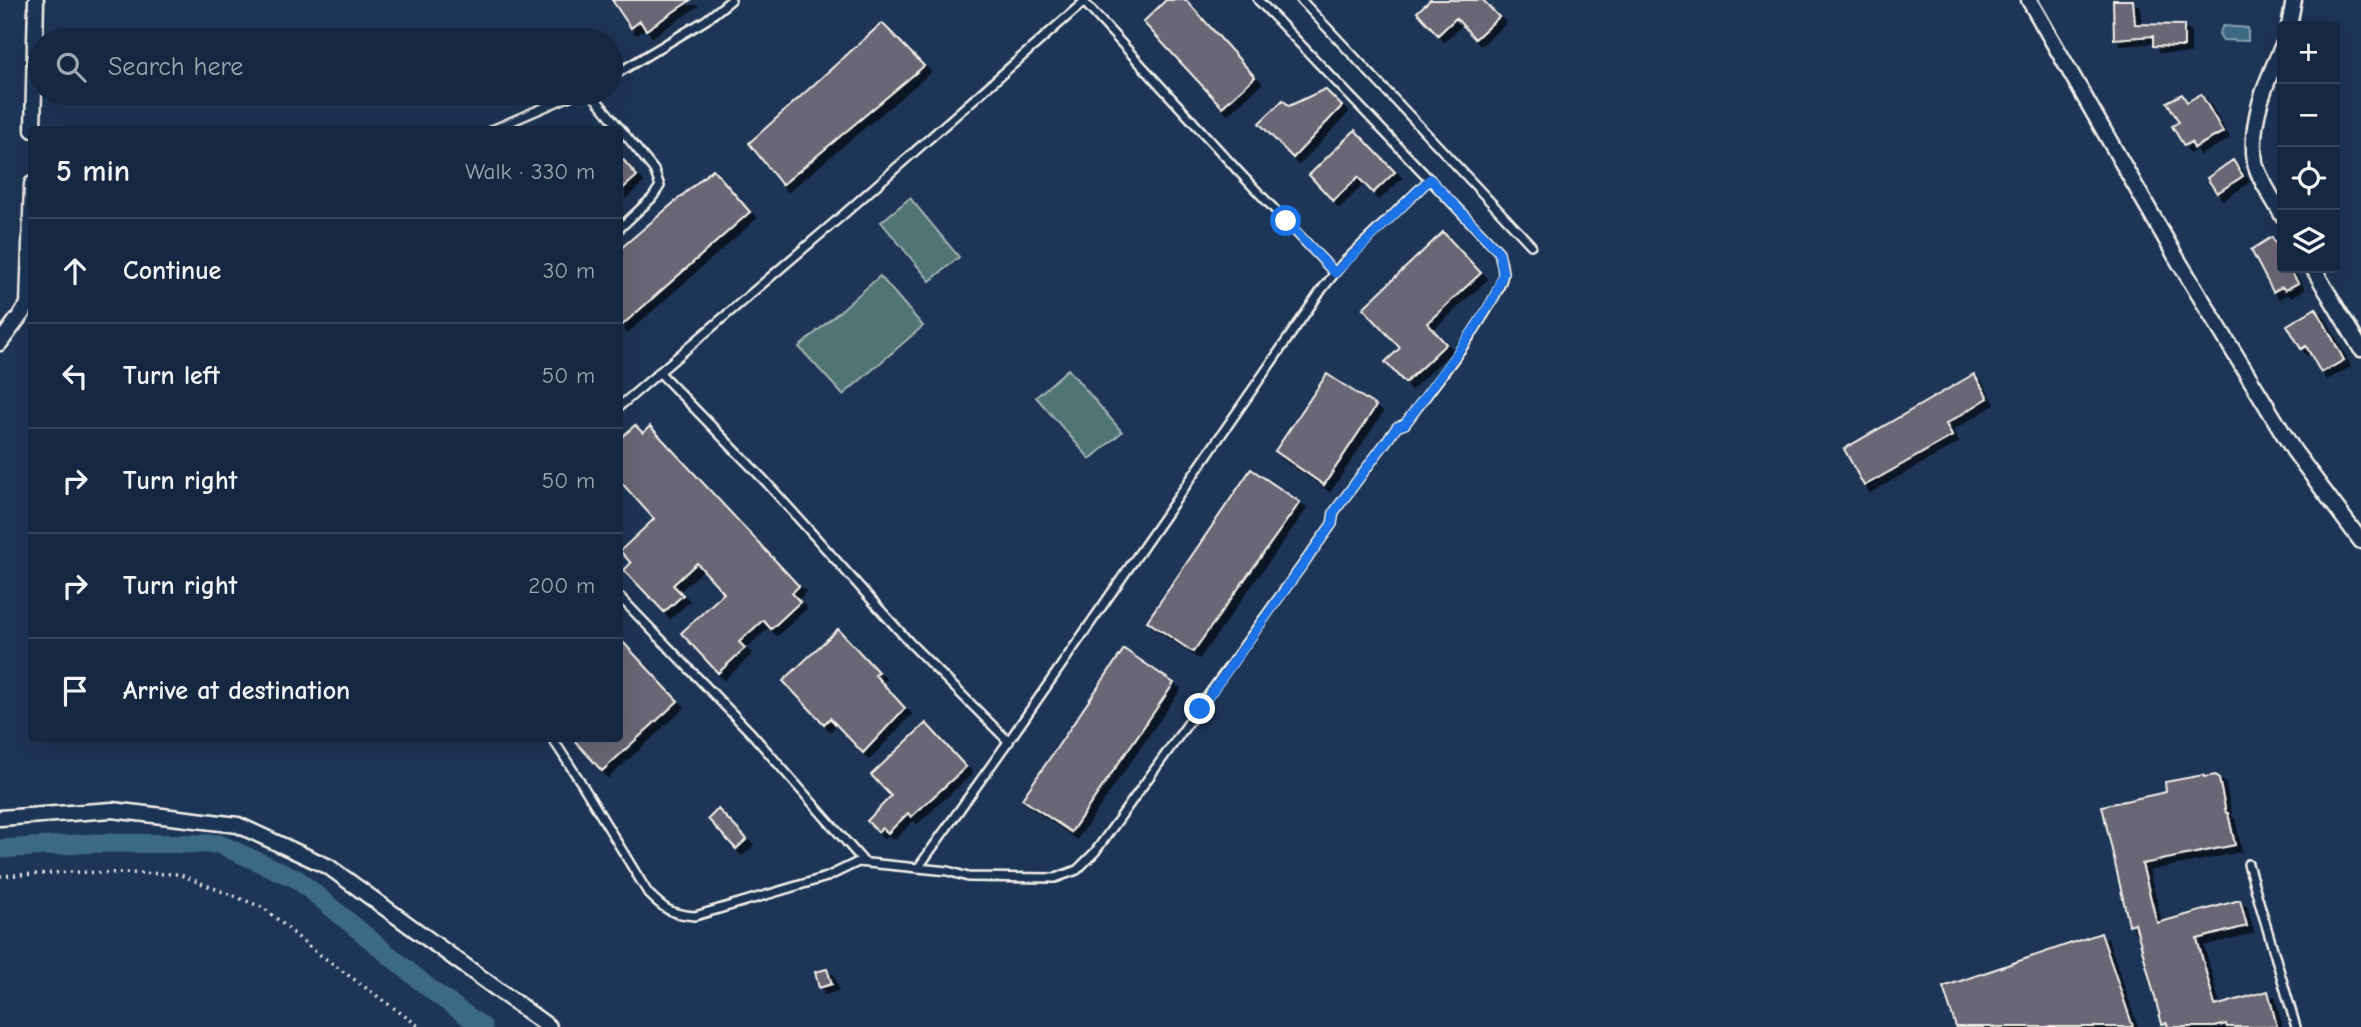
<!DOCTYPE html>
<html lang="en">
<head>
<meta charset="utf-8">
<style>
  :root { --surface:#162841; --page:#23344c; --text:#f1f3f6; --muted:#9ea6b1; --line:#35445a }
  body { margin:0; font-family:"Comic Neue",sans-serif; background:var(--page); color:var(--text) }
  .controls { position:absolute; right:21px; top:21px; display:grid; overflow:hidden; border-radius:7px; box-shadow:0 7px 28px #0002 }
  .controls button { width:63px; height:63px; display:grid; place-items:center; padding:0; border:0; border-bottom:2px solid var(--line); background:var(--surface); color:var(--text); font:35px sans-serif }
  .stop { position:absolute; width:21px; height:21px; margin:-16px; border:5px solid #1a73e8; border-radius:50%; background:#fff }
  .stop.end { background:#1a73e8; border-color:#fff; box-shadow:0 2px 7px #0008 }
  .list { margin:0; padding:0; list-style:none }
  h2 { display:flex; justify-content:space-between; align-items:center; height:91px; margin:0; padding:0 28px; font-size:30px }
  h2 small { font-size:23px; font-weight:400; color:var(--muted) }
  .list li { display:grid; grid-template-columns:46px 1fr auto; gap:21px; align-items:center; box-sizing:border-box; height:105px; padding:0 28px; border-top:2px solid var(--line) }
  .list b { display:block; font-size:26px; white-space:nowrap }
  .list em { font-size:23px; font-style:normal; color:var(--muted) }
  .icon { flex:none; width:38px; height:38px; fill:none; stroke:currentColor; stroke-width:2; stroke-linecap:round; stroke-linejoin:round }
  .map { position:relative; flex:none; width:2361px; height:1027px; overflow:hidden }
  .search { position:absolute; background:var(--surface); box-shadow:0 7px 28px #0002; left:28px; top:28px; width:595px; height:77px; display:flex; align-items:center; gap:18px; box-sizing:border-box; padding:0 24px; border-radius:38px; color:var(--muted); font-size:26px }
  .panel { position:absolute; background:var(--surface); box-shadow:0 7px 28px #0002; left:28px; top:126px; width:595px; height:616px; border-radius:7px }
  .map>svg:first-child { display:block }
  .green { fill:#507475; stroke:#a2b2ae; stroke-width:2 }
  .water { fill:#3e6a83; stroke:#87a0ab; stroke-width:2 }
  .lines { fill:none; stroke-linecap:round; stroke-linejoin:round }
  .canal { stroke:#3e6a83; stroke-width:19 }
  .building { fill:#6a6674; stroke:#f4f1e8; stroke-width:2; filter:url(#shadow) }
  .service-casing { stroke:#f4f1e8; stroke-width:12 }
  .minor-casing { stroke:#f4f1e8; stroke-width:19 }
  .path { stroke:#f4f1e8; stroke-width:3.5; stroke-dasharray:2 5; stroke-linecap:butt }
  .service { stroke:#1d3557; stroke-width:7 }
  .minor { stroke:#1d3557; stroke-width:14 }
  .route { stroke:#1a73e8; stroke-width:9 }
</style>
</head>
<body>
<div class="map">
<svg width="2361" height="1027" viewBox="0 0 2361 1027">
  <defs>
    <filter id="shadow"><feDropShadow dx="6" dy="6" stdDeviation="0" flood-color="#0009"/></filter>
  </defs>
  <rect width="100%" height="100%" fill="#1d3557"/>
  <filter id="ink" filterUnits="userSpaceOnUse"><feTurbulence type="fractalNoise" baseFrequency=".0143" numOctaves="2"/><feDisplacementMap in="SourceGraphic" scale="14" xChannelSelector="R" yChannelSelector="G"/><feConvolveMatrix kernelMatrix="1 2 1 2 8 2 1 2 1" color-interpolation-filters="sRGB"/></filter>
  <g filter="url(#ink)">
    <path class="green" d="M 910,198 L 959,257 L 930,281 L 881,222 Z
      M 880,276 L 923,326 L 843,395 L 799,347 Z
      M 1068,369 L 1122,432 L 1090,459 L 1036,397 Z"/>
    <path class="water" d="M 2223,26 L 2248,28 L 2248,41 L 2222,40 L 2219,33 Z"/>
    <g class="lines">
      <path class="canal" d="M 0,849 L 96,843 L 219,844 L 297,879 L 435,993 L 483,1027"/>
    </g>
    <path class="building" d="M 612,0 L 691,0 L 646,30 L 640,21 L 631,28 Z
      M 1166,0 L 1186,0 L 1255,77 L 1222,107 L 1143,22 Z
      M 1430,0 L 1483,0 L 1499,17 L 1475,39 L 1456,18 L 1438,35 L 1417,12 Z
      M 2113,0 L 2133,0 L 2135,24 L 2184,25 L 2184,47 L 2153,46 L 2153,36 L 2114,39 Z
      M 882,23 L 924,66 L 782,185 L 749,143 Z
      M 1325,89 L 1342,106 L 1293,158 L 1259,123 L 1283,100 L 1289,106 Z
      M 2182,94 L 2187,102 L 2201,94 L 2223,132 L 2194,148 L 2191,142 L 2184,146 L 2172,126 L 2179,122 L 2167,102 Z
      M 1355,130 L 1395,172 L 1373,193 L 1358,177 L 1333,201 L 1309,175 Z
      M 620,156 L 637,176 L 620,191 Z
      M 2233,160 L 2243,176 L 2217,193 L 2207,178 Z
      M 713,169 L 750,212 L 620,327 L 620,249 Z
      M 1443,232 L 1481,273 L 1427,323 L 1446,344 L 1405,383 L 1385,362 L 1400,348 L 1363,308 Z
      M 2272,237 L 2282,256 L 2282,268 L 2289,268 L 2298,283 L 2285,290 L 2282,287 L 2273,292 L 2251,250 Z
      M 2316,308 L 2344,360 L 2321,373 L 2306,346 L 2301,349 L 2287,325 Z
      M 1327,374 L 1376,406 L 1324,485 L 1275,451 Z
      M 1974,374 L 1988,398 L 1946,424 L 1952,436 L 1864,486 L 1844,449 Z
      M 635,425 L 643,433 L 650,426 L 799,586 L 792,593 L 800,602 L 771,629 L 763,620 L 739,642 L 745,648 L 718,673 L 681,633 L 724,593 L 697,563 L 673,585 L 683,595 L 664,612 L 624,570 L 631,563 L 620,551 L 654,519 L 620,481 L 620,439 Z
      M 1251,469 L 1300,502 L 1193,652 L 1147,621 Z
      M 838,629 L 879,673 L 875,675 L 905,708 L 863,753 L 830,718 L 824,724 L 783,681 Z
      M 620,639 L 678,701 L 602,771 L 572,738 L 620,738 Z
      M 1124,649 L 1174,683 L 1071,832 L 1022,799 Z
      M 926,723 L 966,767 L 911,817 L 908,813 L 888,833 L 882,828 L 878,832 L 867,821 L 891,796 L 871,775 Z
      M 2203,775 L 2204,777 L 2216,775 L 2219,779 L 2226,813 L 2228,813 L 2235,845 L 2142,864 L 2157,923 L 2240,900 L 2247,926 L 2197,939 L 2215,1006 L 2268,991 L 2277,1027 L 2227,1027 L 2226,1024 L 2215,1027 L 2168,1027 L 2167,1023 L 2162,1024 L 2135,923 L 2129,925 L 2102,806 L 2166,792 L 2165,782 Z
      M 718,809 L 747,839 L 736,849 L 708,819 Z
      M 2101,933 L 2133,1027 L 1956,1027 L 1943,987 Z
      M 827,969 L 832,984 L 819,988 L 815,972 Z"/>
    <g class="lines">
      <defs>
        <path id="service" d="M 1301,0 L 1531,245
          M 1083,1 L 1238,171 L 1335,273
          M 611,77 L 706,20 L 731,0
          M 591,93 L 654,170 L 660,186 L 652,198 L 620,228
          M 492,130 L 577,93
          M 659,372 L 765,481 L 911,644 L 1009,742
          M 620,406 L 844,214 L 1086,0
          M 620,597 L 752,734 L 864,862
          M 552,738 L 580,781 L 648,893 C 665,910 671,914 695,916 L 827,877 L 858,862 L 948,871 L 968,877 L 1055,878 L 1077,870 L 1095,852 L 1332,524 L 1334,512 L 1397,427 L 1405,424 C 1426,395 1500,304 1503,274 C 1503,267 1500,258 1499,252 L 1258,0
          M 2248,864 L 2296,1027
          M 918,868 L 1015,732 L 1323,288 L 1343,263 L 1430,179"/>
        <path id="minor" d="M 2029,0 L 2176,257 L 2294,451 L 2361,541
          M 2289,26 L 2294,0
          M 2282,47 C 2266,82 2249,122 2255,162 C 2257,176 2275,202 2282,215
          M 33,130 L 36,0
          M 2313,268 L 2361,349
          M 0,343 L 28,305 L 32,184
          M 0,818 L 112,810 L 238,825 L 329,867 L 549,1027"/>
      </defs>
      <use href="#service" class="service-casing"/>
      <use href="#minor" class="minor-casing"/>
      <path class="path" d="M 0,876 L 71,872 L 178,874 L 264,908 L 312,949 L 420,1027"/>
      <use href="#service" class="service"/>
      <use href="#minor" class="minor"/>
    </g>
  </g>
  <g class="lines" filter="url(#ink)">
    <path class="route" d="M 1200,709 L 1332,524 L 1334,512 L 1397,427 L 1405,424 L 1475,328 L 1494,297 L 1503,273 L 1499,252 L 1430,179 L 1335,273 L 1286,221"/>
  </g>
</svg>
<div class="controls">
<button>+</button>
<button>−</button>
<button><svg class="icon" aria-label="locate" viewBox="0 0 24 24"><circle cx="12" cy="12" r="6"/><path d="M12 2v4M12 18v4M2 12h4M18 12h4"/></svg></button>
<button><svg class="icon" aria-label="layers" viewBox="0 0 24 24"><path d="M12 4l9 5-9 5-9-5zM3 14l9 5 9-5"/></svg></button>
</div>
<div class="stop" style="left:1286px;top:221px"></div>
<div class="stop end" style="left:1200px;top:709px"></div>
<div class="search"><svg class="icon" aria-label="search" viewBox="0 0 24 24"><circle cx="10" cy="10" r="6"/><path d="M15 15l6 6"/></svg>Search here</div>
<section class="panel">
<h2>5 min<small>Walk · 330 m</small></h2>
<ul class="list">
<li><svg class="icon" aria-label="ahead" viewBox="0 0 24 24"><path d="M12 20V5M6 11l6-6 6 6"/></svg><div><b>Continue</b></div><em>30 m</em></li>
<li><svg class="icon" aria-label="left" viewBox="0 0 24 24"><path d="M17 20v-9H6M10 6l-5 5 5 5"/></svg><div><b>Turn left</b></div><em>50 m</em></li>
<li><svg class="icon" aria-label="right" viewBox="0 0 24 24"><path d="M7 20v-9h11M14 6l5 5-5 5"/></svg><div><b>Turn right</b></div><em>50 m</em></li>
<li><svg class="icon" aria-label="right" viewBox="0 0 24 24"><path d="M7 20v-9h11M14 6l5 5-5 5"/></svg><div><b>Turn right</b></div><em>200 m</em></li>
<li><svg class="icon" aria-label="arrive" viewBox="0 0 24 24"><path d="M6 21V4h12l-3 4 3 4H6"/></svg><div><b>Arrive at destination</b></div></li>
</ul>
</section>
</div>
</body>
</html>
